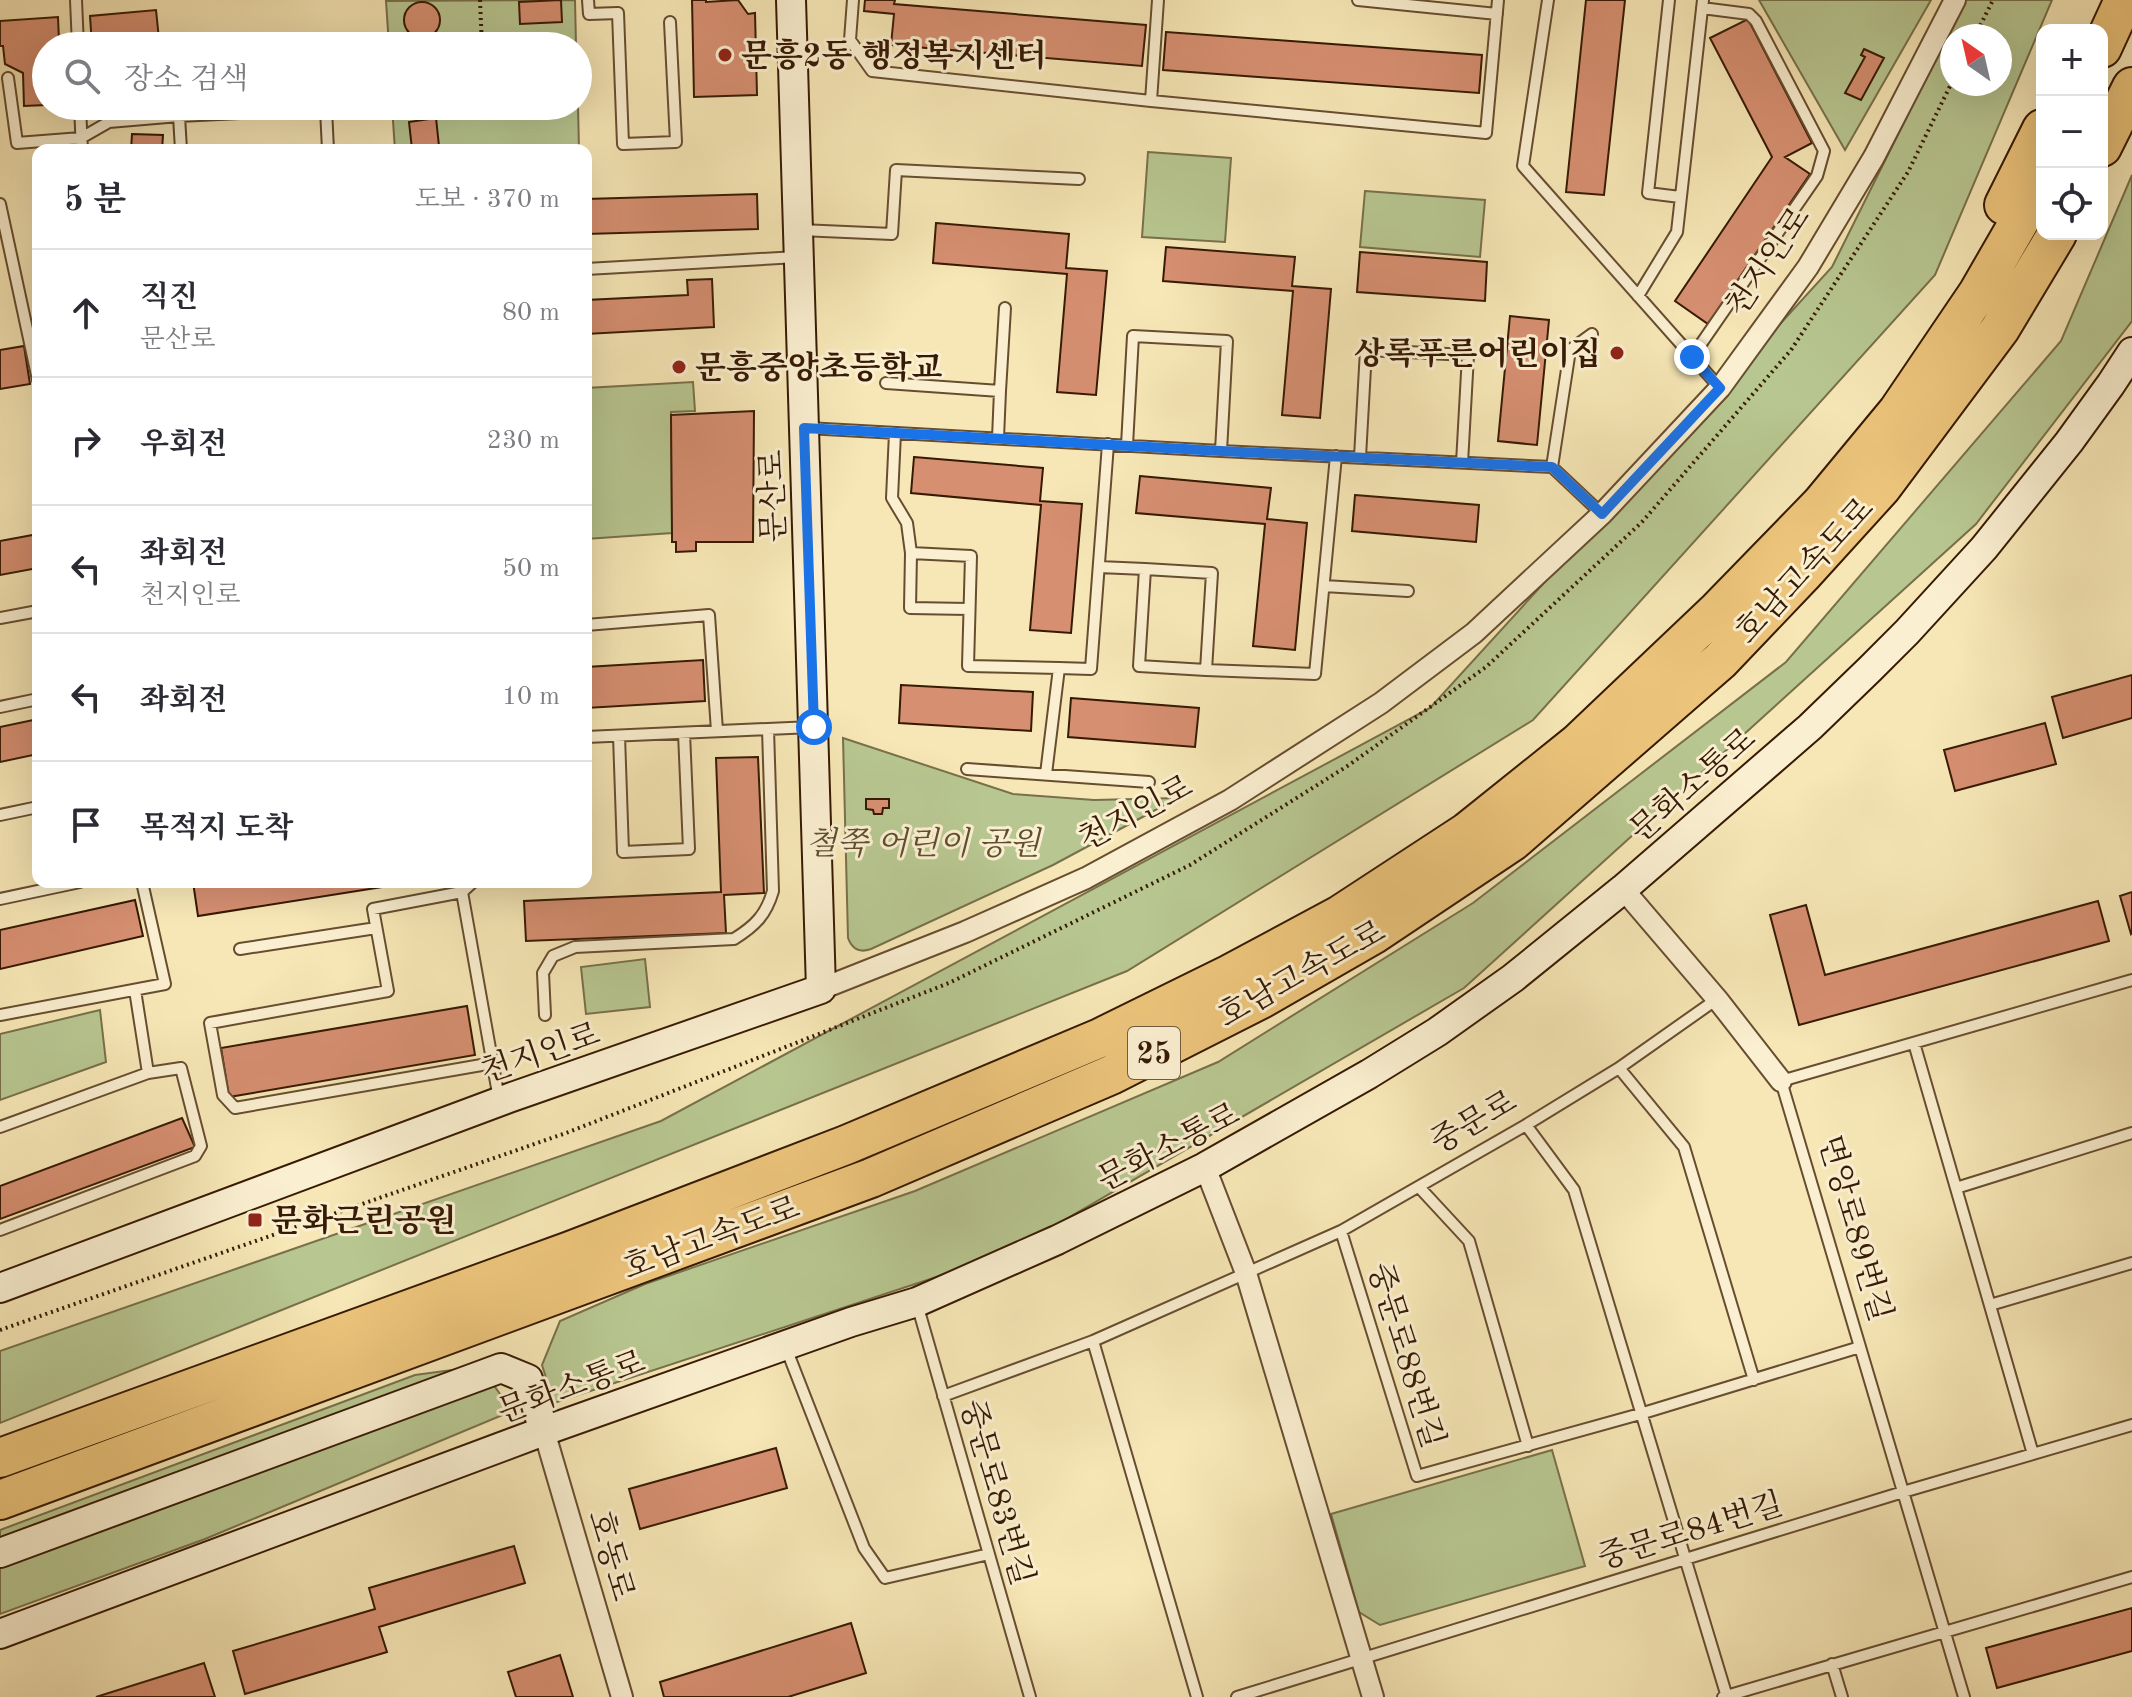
<!DOCTYPE html>
<html lang="ko">
<head>
<meta charset="utf-8">
<style>
  :root { --surface:#fff; --page:#f7f7f7; --text:#2b2b33; --muted:#7c7c81; --line:#e1e1e2 }
  body { margin:0; font-family:"Old Standard TT","Noto Serif KR",serif; background:var(--page); color:var(--text) }
  .controls { position:absolute; right:24px; top:24px; display:grid; overflow:hidden; border-radius:16px; box-shadow:0 8px 32px #0002 }
  .controls button { width:72px; height:72px; display:grid; place-items:center; padding:0; border:0; border-bottom:2px solid var(--line); background:var(--surface); color:var(--text); font:40px sans-serif }
  .compass { position:absolute; left:1940px; top:24px; width:72px; height:72px; border-radius:50%; background:var(--surface); box-shadow:0 8px 32px #0002; rotate:326deg }
  .stop { position:absolute; width:24px; height:24px; margin:-18px; border:6px solid #1a73e8; border-radius:50%; background:#fff }
  .stop.end { background:#1a73e8; border-color:#fff; box-shadow:0 2px 8px #0008 }
  .list { margin:0; padding:0; list-style:none }
  h2 { display:flex; justify-content:space-between; align-items:center; height:104px; margin:0; padding:0 32px; font-size:34px }
  h2 small { font-size:26px; font-weight:400; color:var(--muted) }
  .list li { display:grid; grid-template-columns:52px 1fr auto; gap:24px; align-items:center; box-sizing:border-box; height:128px; padding:0 32px; border-top:2px solid var(--line) }
  .list b { display:block; font-size:30px; white-space:nowrap }
  .list p { margin:0; font-size:26px; white-space:nowrap; color:var(--muted) }
  .list em { font-size:26px; font-style:normal; color:var(--muted) }
  .icon { flex:none; width:44px; height:44px; fill:none; stroke:currentColor; stroke-width:2; stroke-linecap:round; stroke-linejoin:round }
  .map { position:relative; flex:none; width:2132px; height:1697px; overflow:hidden }
  .search { position:absolute; background:var(--surface); box-shadow:0 8px 32px #0002; left:32px; top:32px; width:560px; height:88px; display:flex; align-items:center; gap:20px; box-sizing:border-box; padding:0 28px; border-radius:44px; color:var(--muted); font-size:30px }
  .panel { position:absolute; background:var(--surface); box-shadow:0 8px 32px #0002; left:32px; top:144px; width:560px; height:744px; border-radius:16px }
  .map>svg:first-child { display:block }
  .green { fill:#b8c791; stroke:#78704a; stroke-width:2; fill-rule:evenodd }
  .building { fill:#d68f71; stroke:#371a04; stroke-width:2 }
  .lines { fill:none; stroke-linecap:round; stroke-linejoin:round }
  .lane-casing { stroke:#674d30; stroke-width:14 }
  .street-casing { stroke:#674d30; stroke-width:24 }
  .secondary-casing { stroke:#371a04; stroke-width:32 }
  .highway-casing { stroke:#371a04; stroke-width:42 }
  .path { stroke:#371a04; stroke-width:4; stroke-dasharray:2 4; stroke-linecap:butt }
  .lane { stroke:#faefd0; stroke-width:10 }
  .street { stroke:#faefd0; stroke-width:20 }
  .secondary { stroke:#faefd0; stroke-width:28 }
  .highway { stroke:#ecc47b; stroke-width:38 }
  .route { stroke:#1a73e8; stroke-width:10 }
  .poi-dot { fill:#8f2418; stroke:#faefd0; stroke-width:3 }
  .labels { text-anchor:middle; stroke-width:6; stroke-linejoin:round; paint-order:stroke }
  .shield { fill:#faefd0; stroke:#725a41; stroke-width:2 }
  .shield-label { font-size:30px; font-weight:bold; fill:#371a04 }
  .poi-label { font-size:32px; font-weight:bold; fill:#371a04; stroke:#faefd0; text-anchor:start }
  .street-label { font-size:32px; fill:#371a04; stroke:#faefd0 }
  .park-label { font-size:32px; font-style:italic; fill:#5e4e2e; stroke:#faefd0 }
</style>
</head>
<body>
<div class="map">
<svg width="2132" height="1697" viewBox="0 0 2132 1697">
  <rect width="100%" height="100%" fill="#f7e7b6"/>
  <filter id="stains"><feTurbulence type="fractalNoise" baseFrequency=".0025" numOctaves="4"/><feColorMatrix values="0 0 0 0 .2 0 0 0 0 .09 0 0 0 0 .02 0 0 0 .5 -.17"/></filter>
  <radialGradient id="worn" r=".72"><stop offset=".6" stop-color="#630" stop-opacity="0"/><stop offset="1" stop-color="#630" stop-opacity=".3"/></radialGradient>
  <path class="green" d="M 575,0 L 576,46 L 389,46 L 386,1 Z
    M 1759,0 L 1931,0 L 1845,150 Z
    M 1965,0 L 2052,0 L 1935,275 L 1533,720 L 1127,971 L 0,1423 L 0,1351 L 661,1121 L 1430,708 L 1832,267 ZM 1952,36 L 2000,36 L 2000,84 L 1952,84 Z
    M 392,106 L 578,106 L 579,150 L 395,150 Z
    M 1148,152 L 1231,158 L 1225,242 L 1142,237 Z
    M 2132,175 L 2132,321 L 1976,524 L 1464,988 L 1006,1254 L 554,1403 L 542,1365 L 560,1321 L 645,1284 L 915,1191 L 1218,1062 L 1473,903 L 1786,662 L 2061,341 Z
    M 1365,191 L 1485,200 L 1480,257 L 1360,247 Z
    M 693,382 L 695,411 L 671,412 L 672,533 L 586,539 L 586,388 Z
    M 843,738 L 1013,794 L 1094,800 L 1178,798 L 1053,865 L 871,949 C 860,953 852,949 848,938 Z
    M 645,959 L 650,1007 L 586,1014 L 581,967 Z
    M 100,1010 L 106,1062 L 0,1100 L 0,1034 Z
    M 474,1367 L 495,1387 L 512,1411 L 205,1539 L 0,1614 L 0,1530 L 415,1375 Z
    M 1552,1450 L 1585,1566 L 1380,1625 L 1359,1612 L 1331,1514 Z"/>
  <path class="building" d="M 561,0 L 562,22 L 520,24 L 519,2 Z
    M 692,0 L 706,0 L 706,2 L 738,0 L 748,14 L 755,13 L 757,95 L 694,97 Z
    M 865,0 L 895,0 L 894,4 L 1146,25 L 1142,66 L 891,45 L 894,14 L 864,11 Z
    M 1586,0 L 1625,0 L 1604,195 L 1566,192 Z
    M404 20a18 18 0 1 1 36 0a18 18 0 1 1-36 0Z
    M 156,10 L 159,39 L 129,41 L 130,46 L 92,46 L 90,16 Z
    M 58,17 L 59,41 L 55,46 L 46,46 L 46,105 L 24,106 L 23,73 L 5,64 L 3,46 L 0,46 L 0,21 Z
    M 1748,19 L 1812,143 L 1785,157 L 1810,174 L 1708,324 L 1675,301 L 1772,157 L 1710,38 Z
    M 1166,32 L 1482,55 L 1479,93 L 1163,70 Z
    M 362,35 L 363,46 L 187,46 Z
    M 1864,49 L 1884,58 L 1861,100 L 1845,93 L 1865,57 L 1861,55 Z
    M 436,118 L 439,146 L 412,149 L 409,122 Z
    M 132,134 L 163,135 L 162,150 L 131,150 Z
    M 757,194 L 758,229 L 586,234 L 586,199 Z
    M 936,223 L 1069,234 L 1066,268 L 1107,271 L 1096,395 L 1057,392 L 1067,274 L 933,263 Z
    M 1166,247 L 1295,257 L 1292,286 L 1331,289 L 1320,418 L 1282,415 L 1293,291 L 1163,281 Z
    M 1360,252 L 1487,262 L 1485,301 L 1357,292 Z
    M 712,279 L 714,327 L 586,334 L 586,300 L 688,295 L 687,280 Z
    M 1510,316 L 1549,320 L 1537,445 L 1498,441 Z
    M 24,346 L 30,384 L 0,389 L 0,350 Z
    M 754,411 L 753,542 L 696,542 L 696,551 L 676,552 L 676,542 L 672,542 L 672,533 L 671,415 Z
    M 914,457 L 1043,468 L 1040,501 L 1082,504 L 1071,633 L 1030,630 L 1041,505 L 911,493 Z
    M 1140,476 L 1271,488 L 1267,519 L 1307,523 L 1295,650 L 1253,646 L 1265,524 L 1136,513 Z
    M 1355,495 L 1479,505 L 1476,542 L 1352,531 Z
    M 38,534 L 38,568 L 0,575 L 0,541 Z
    M 703,660 L 705,701 L 586,708 L 586,667 Z
    M 2132,675 L 2132,718 L 2063,738 L 2052,697 Z
    M 901,685 L 1033,692 L 1031,731 L 899,723 Z
    M 1071,698 L 1199,708 L 1195,747 L 1068,737 Z
    M 38,719 L 38,754 L 0,762 L 0,727 Z
    M 2045,723 L 2056,764 L 1955,791 L 1944,750 Z
    M 758,757 L 764,893 L 724,895 L 726,933 L 526,941 L 524,901 L 721,892 L 716,758 Z
    M 866,799 L 889,799 L 889,808 L 883,808 L 882,814 L 874,814 L 873,810 L 866,809 Z
    M 193,882 L 414,882 L 198,916 Z
    M 2132,892 L 2132,933 L 2131,934 L 2120,896 Z
    M 135,900 L 143,936 L 0,969 L 0,930 Z
    M 2098,901 L 2109,941 L 1799,1025 L 1770,915 L 1806,905 L 1825,975 Z
    M 467,1006 L 475,1055 L 229,1097 L 221,1048 Z
    M 182,1118 L 195,1147 L 0,1219 L 0,1186 Z
    M 776,1448 L 787,1488 L 640,1529 L 629,1489 Z
    M 514,1546 L 525,1583 L 379,1627 L 387,1652 L 245,1694 L 233,1651 L 375,1609 L 369,1588 Z
    M 2132,1608 L 2132,1651 L 1997,1688 L 1986,1648 Z
    M 851,1623 L 866,1673 L 788,1697 L 664,1697 L 660,1682 Z
    M 560,1655 L 573,1697 L 516,1697 L 508,1672 Z
    M 204,1663 L 215,1697 L 96,1697 Z"/>
  <g class="lines">
    <defs>
      <path id="lane" d="M 76,0 L 78,46
        M 588,0 L 589,14 L 618,13 L 623,144 L 676,142 L 670,22
        M 853,0 L 850,40 L 872,71 L 1151,101 L 1486,133 L 1498,0
        M 1358,0 L 1497,14
        M 1548,0 L 1523,166 L 1720,388
        M 1669,0 L 1648,193 L 1680,197
        M 8,78 L 17,143 L 81,138 L 109,122 L 179,116 L 326,109 L 328,150
        M 1151,101 L 1158,0
        M 80,106 L 82,150
        M 179,116 L 181,150
        M 0,204 L 38,380
        M 800,230 L 892,234 L 896,170 L 1079,179
        M 586,269 L 797,257
        M 1638,296 L 1677,232 L 1703,0
        M 1592,334 L 1570,350 L 1552,467 L 1602,514
        M 1692,357 L 1817,176 L 1824,151 L 1756,21 L 1749,14 L 1702,8
        M 886,383 L 1000,391 L 998,438
        M 1000,391 L 1005,308
        M 807,428 L 1221,451 L 1552,467
        M 895,433 L 892,498 L 907,523 L 911,553 L 971,556 L 968,666 L 1059,668
        M 1127,445 L 1133,336 L 1227,341 L 1221,451
        M 1360,457 L 1366,350 L 1468,355 L 1462,463
        M 911,553 L 910,608 L 969,609
        M 1099,567 L 1145,569
        M 1145,569 L 1212,573 L 1206,670 L 1139,666 Z
        M 1324,586 L 1408,591
        M 0,618 L 38,611
        M 586,625 L 709,615 L 717,731
        M 1206,670 L 1315,674 L 1336,456
        M 0,707 L 38,699
        M 619,736 L 623,852 L 689,849 L 684,733
        M 586,737 L 812,727
        M 967,769 L 1149,782
        M 1046,774 L 1059,668 L 1091,669 L 1108,444
        M 0,815 L 38,807
        M 462,892 L 473,882
        M 0,899 L 80,882
        M 240,949 L 376,928
        M 0,1015 L 165,984 L 142,882
        M 545,1015 L 543,973 L 553,956 L 575,947 L 734,939 C 755,926 766,915 773,891 L 768,729
        M 1914,1043 L 2033,1454
        M 493,1063 L 235,1108 L 223,1095 L 210,1023 L 388,991 L 373,909 L 462,892 L 499,1099
        M 1619,1068 L 1684,1147 L 1754,1380
        M 1526,1125 L 1574,1190 L 1727,1697
        M 0,1127 L 148,1073 L 135,990
        M 1419,1187 L 1469,1241 L 1528,1446
        M 1956,1188 L 2132,1133
        M 0,1230 L 195,1156 L 201,1146 L 181,1068 L 148,1073
        M 1341,1231 L 1417,1476 L 1640,1414 L 1860,1347
        M 917,1304 L 1030,1697
        M 1990,1305 L 2132,1263
        M 1093,1341 L 1197,1697
        M 786,1348 L 864,1548 L 885,1578 L 989,1554
        M 943,1396 L 1093,1341 L 1341,1231 L 1526,1125 L 1619,1068 L 1717,999
        M 1832,1664 L 1842,1697
        M 1237,1697 L 1903,1492 L 2132,1425
        M 1723,1697 L 2132,1577
        M 1964,1697 L 1781,1081 L 2132,980"/>
      <path id="street" d="M 1623,889 L 1717,999 L 1781,1081
        M 821,989 L 965,932 L 1086,878 L 1230,800 L 1381,703 L 1474,633 L 1602,514 L 1720,388 L 1808,267 L 1874,157 L 1955,0
        M 1205,1167 L 1246,1273 L 1373,1697
        M 544,1431 L 622,1697"/>
      <path id="secondary" d="M 0,1288 L 509,1098 L 821,989 L 791,0
        M 0,1553 L 501,1368 L 528,1379 L 544,1431
        M 0,1634 L 544,1431 L 851,1322 L 917,1302 L 1057,1240 L 1205,1167 L 1369,1074 L 1437,1032 L 1513,978 L 1623,889 L 1810,727 L 1870,669 L 1907,632 L 1984,548 L 2069,442 L 2111,384 L 2132,352"/>
      <path id="highway" d="M 2102,48 L 2124,0
        M 2102,147 L 2132,87
        M 2004,205 L 2042,129
        M 0,1458 L 570,1251 L 846,1145 L 1100,1038 L 1230,974 L 1340,915 L 1467,832 L 1578,743 L 1718,610 L 1821,504 L 1898,411 L 1978,293 L 2042,182
        M 0,1500 L 871,1178 L 1111,1075 L 1261,999 L 1374,934 L 1513,841 L 1720,661 L 1802,575 L 1882,487 L 2000,329 L 2057,234"/>
    </defs>
    <use href="#lane" class="lane-casing"/>
    <use href="#street" class="street-casing"/>
    <use href="#secondary" class="secondary-casing"/>
    <use href="#highway" class="highway-casing"/>
    <path class="path" d="M 480,0 L 482,46
      M 1975,36 L 1993,0
      M 0,1330 L 566,1133 L 949,983 L 1190,865 L 1349,765 L 1486,667 L 1642,522 L 1791,350 L 1908,172 L 1952,82"/>
    <use href="#lane" class="lane"/>
    <use href="#street" class="street"/>
    <use href="#secondary" class="secondary"/>
    <use href="#highway" class="highway"/>
  </g>
  <g class="lines">
    <path class="route" d="M 814,727 L 804,428 L 1221,451 L 1552,467 L 1602,514 L 1720,388 L 1692,357"/>
  </g>
  <g class="poi-dot">
    <circle cx="725" cy="55" r="8"/>
    <circle cx="1617" cy="353" r="8"/>
    <circle cx="679" cy="367" r="8"/>
    <rect x="247" y="1212" width="16" height="16" rx="4"/>
  </g>
  <g class="labels">
    <rect class="shield" x="1128" y="1027" width="52" height="52" rx="6"/>
    <g class="shield-label">
      <text x="1154" y="1063">25</text>
    </g>
    <g class="poi-label">
      <text x="741" y="66">문흥2동 행정복지센터</text>
      <text x="1601" y="364" text-anchor="end">상록푸른어린이집</text>
      <text x="695" y="378">문흥중앙초등학교</text>
      <text x="271" y="1231">문화근린공원</text>
    </g>
    <g class="street-label">
      <text transform="translate(1767 261) rotate(-56)" y="11">천지인로</text>
      <text transform="translate(772 496) rotate(-92)" y="11">문산로</text>
      <text transform="translate(1804 570) rotate(-47)" y="11">호남고속도로</text>
      <text transform="translate(1692 784) rotate(-41)" y="11">문화소통로</text>
      <text transform="translate(1135 812) rotate(-28)" y="11">천지인로</text>
      <text transform="translate(1301 973) rotate(-29)" y="11">호남고속도로</text>
      <text transform="translate(540 1052) rotate(-19)" y="11">천지인로</text>
      <text transform="translate(1473 1121) rotate(-30)" y="11">중문로</text>
      <text transform="translate(1168 1146) rotate(-27)" y="11">문화소통로</text>
      <text transform="translate(1856 1228) rotate(74)" y="11">면앙로89번길</text>
      <text transform="translate(711 1237) rotate(-20)" y="11">호남고속도로</text>
      <text transform="translate(1407 1355) rotate(73)" y="11">중문로88번길</text>
      <text transform="translate(571 1386) rotate(-20)" y="11">문화소통로</text>
      <text transform="translate(998 1492) rotate(74)" y="11">중문로83번길</text>
      <text transform="translate(1690 1530) rotate(-17)" y="11">중문로84번길</text>
      <text transform="translate(612 1555) rotate(74)" y="11">호동로</text>
    </g>
    <g class="park-label">
      <text x="923" y="854">철쭉 어린이 공원</text>
    </g>
  </g>
  <rect width="100%" height="100%" filter="url(#stains)"/>
  <rect width="100%" height="100%" fill="url(#worn)"/>
</svg>
<div class="controls">
<button>+</button>
<button>−</button>
<button><svg class="icon" aria-label="locate" viewBox="0 0 24 24"><circle cx="12" cy="12" r="6"/><path d="M12 2v4M12 18v4M2 12h4M18 12h4"/></svg></button>
</div>
<svg class="compass" viewBox="-18 -18 36 36"><path d="M0-13l5 13h-10z" fill="#e53935"/><path d="M0 13l5-13h-10z" fill="#7c7c81"/></svg>
<div class="stop" style="left:814px;top:727px"></div>
<div class="stop end" style="left:1692px;top:357px"></div>
<div class="search"><svg class="icon" aria-label="search" viewBox="0 0 24 24"><circle cx="10" cy="10" r="6"/><path d="M15 15l6 6"/></svg>장소 검색</div>
<section class="panel">
<h2>5 분<small>도보 · 370 m</small></h2>
<ul class="list">
<li><svg class="icon" aria-label="ahead" viewBox="0 0 24 24"><path d="M12 20V5M6 11l6-6 6 6"/></svg><div><b>직진</b><p>문산로</p></div><em>80 m</em></li>
<li><svg class="icon" aria-label="right" viewBox="0 0 24 24"><path d="M7 20v-9h11M14 6l5 5-5 5"/></svg><div><b>우회전</b></div><em>230 m</em></li>
<li><svg class="icon" aria-label="left" viewBox="0 0 24 24"><path d="M17 20v-9H6M10 6l-5 5 5 5"/></svg><div><b>좌회전</b><p>천지인로</p></div><em>50 m</em></li>
<li><svg class="icon" aria-label="left" viewBox="0 0 24 24"><path d="M17 20v-9H6M10 6l-5 5 5 5"/></svg><div><b>좌회전</b></div><em>10 m</em></li>
<li><svg class="icon" aria-label="arrive" viewBox="0 0 24 24"><path d="M6 21V4h12l-3 4 3 4H6"/></svg><div><b>목적지 도착</b></div></li>
</ul>
</section>
</div>
</body>
</html>
